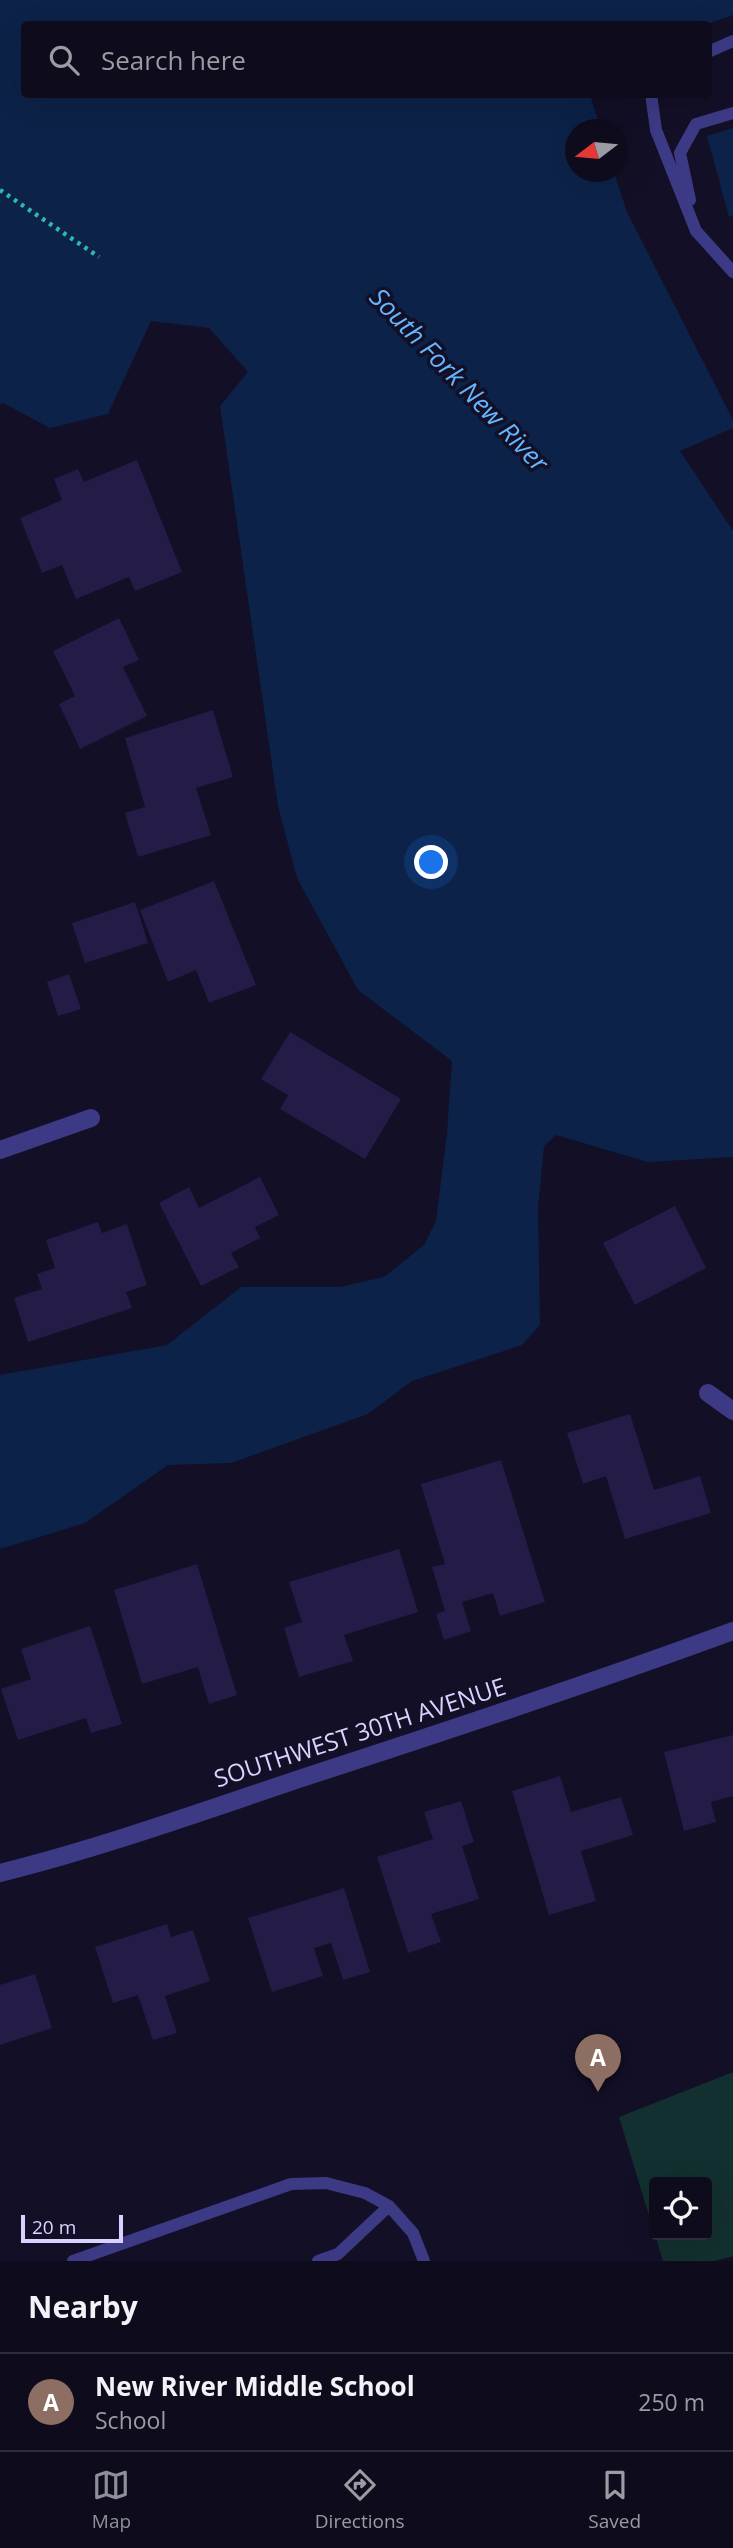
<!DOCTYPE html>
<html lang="en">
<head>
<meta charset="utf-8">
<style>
  :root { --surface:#0e0b1c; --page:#1c1929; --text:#f1f3f6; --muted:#9b9ba3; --line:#2e2b3b; --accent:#8c9099 }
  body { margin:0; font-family:"Open Sans",sans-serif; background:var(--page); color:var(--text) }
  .controls { position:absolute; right:21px; bottom:21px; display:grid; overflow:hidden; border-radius:7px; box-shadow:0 7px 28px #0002 }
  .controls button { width:63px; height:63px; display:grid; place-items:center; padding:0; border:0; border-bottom:2px solid var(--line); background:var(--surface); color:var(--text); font:35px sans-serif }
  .compass { position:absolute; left:565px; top:119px; width:63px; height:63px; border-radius:50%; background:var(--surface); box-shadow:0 7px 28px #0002; rotate:254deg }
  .scale { position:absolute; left:21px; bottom:18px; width:102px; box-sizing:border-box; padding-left:7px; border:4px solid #d9d4ff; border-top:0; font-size:19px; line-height:24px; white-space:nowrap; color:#d9d4ff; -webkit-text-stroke:5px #130f26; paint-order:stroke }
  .you { position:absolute; left:432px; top:863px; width:24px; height:24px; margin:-18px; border:5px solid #fff; border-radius:50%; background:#1a73e8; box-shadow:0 0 0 10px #1a73e833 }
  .badge { display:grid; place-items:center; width:46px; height:46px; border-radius:50%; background:var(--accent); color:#fff; font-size:23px; font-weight:700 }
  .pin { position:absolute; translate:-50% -58px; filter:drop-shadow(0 2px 4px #0008) }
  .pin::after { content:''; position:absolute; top:37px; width:24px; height:21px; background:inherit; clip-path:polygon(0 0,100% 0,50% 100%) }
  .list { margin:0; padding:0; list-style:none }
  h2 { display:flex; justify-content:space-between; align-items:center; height:91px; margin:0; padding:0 28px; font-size:30px }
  h2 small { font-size:23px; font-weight:400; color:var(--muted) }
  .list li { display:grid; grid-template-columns:46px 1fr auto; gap:21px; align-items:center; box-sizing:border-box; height:98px; padding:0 28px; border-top:2px solid var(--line) }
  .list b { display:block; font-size:26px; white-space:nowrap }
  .list p { margin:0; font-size:23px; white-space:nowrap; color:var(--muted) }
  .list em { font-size:23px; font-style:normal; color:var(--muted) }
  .icon { flex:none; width:38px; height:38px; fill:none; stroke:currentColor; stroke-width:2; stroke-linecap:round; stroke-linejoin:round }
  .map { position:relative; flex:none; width:733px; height:2261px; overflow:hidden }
  .search { position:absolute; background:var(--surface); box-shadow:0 7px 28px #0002; left:21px; right:21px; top:21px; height:77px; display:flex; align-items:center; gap:18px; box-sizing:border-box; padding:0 24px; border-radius:7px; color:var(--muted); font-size:26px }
  .sheet { height:189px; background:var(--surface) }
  nav { display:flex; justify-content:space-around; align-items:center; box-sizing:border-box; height:98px; border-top:2px solid var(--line); background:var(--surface); font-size:19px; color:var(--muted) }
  nav a { display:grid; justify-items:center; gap:4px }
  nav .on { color:var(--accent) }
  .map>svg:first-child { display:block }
  .green { fill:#12302f }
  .water { fill:#0c2248 }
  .building { fill:#241b47 }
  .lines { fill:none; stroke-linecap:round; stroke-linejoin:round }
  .path { stroke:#2fb8b0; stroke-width:4.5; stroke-dasharray:3.5 5; stroke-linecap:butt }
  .service { stroke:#3d3a85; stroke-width:12 }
  .minor { stroke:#3d3a85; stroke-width:18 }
  .labels { text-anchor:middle; stroke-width:7; stroke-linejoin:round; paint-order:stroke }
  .street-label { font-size:24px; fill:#d9d4ff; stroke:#130f26 }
  .water-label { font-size:26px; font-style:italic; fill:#62b6ff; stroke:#130f26 }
</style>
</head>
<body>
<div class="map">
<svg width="733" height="2261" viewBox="0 0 733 2261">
  <rect width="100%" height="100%" fill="#130f26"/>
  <path class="green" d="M 733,2072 L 733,2256 L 715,2261 L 663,2261 L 655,2235 L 707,2235 L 707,2182 L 654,2182 L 654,2232 L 619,2117 Z"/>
  <path class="water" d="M 0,0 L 733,0 L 733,15 L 707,24 L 24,24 L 24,94 L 590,95 L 601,129 L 576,130 L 576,172 L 614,172 L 627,212 L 733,420 L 733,428 L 680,451 L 733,531 L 733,1157 L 648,1162 L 556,1135 L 544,1146 L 538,1208 L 540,1325 L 522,1345 L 412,1381 L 368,1414 L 231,1463 L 168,1465 L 85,1523 L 0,1549 L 0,1375 L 167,1345 L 241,1287 L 340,1287 L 384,1277 L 424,1245 L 436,1221 L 447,1133 L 452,1061 L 358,990 L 297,878 L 278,806 L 220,406 L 248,372 L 209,328 L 151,321 L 108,414 L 50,428 L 3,403 L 0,404 Z
    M 733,128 L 733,215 L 729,217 L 707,136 Z"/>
  <path class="building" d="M 137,460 L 182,572 L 135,591 L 129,577 L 76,599 L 62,565 L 42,573 L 20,518 L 62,500 L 54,479 L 78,469 L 84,482 Z
    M 119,618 L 139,660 L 123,667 L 147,716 L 80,749 L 59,704 L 75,696 L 53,651 Z
    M 213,710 L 233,777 L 196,788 L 211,835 L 138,857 L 125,813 L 145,807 L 125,738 Z
    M 214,881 L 256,985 L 209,1003 L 196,970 L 168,982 L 140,910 Z
    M 135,902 L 148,943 L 85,963 L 72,923 Z
    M 69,974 L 81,1009 L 58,1016 L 47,982 Z
    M 290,1032 L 401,1099 L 365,1159 L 280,1109 L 288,1095 L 261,1079 Z
    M 260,1177 L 279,1215 L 255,1227 L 260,1238 L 231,1253 L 239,1267 L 201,1286 L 159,1203 L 189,1187 L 199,1208 Z
    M 675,1206 L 706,1268 L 635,1305 L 603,1243 Z
    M 98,1222 L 102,1233 L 127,1224 L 147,1285 L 126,1292 L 132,1308 L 28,1342 L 14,1298 L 42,1289 L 37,1274 L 55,1268 L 46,1240 Z
    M 630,1414 L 654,1490 L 700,1476 L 711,1513 L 625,1539 L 606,1476 L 583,1484 L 567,1433 Z
    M 501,1460 L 545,1602 L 500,1616 L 493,1593 L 462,1602 L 471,1631 L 444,1640 L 436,1614 L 445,1611 L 432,1567 L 445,1564 L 421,1484 Z
    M 399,1549 L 418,1612 L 344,1635 L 353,1661 L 299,1677 L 284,1628 L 302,1622 L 289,1582 Z
    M 197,1564 L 237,1695 L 209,1704 L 198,1667 L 142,1684 L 114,1590 Z
    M 90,1626 L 122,1724 L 91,1733 L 86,1718 L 18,1740 L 1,1689 L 31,1679 L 21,1649 Z
    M 733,1735 L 733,1796 L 711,1802 L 716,1822 L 684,1831 L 664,1752 Z
    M 560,1776 L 571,1812 L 621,1797 L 633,1835 L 581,1851 L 596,1901 L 549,1915 L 512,1791 Z
    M 461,1801 L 474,1842 L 462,1846 L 479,1899 L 431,1914 L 441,1942 L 408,1953 L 377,1857 L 433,1839 L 424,1812 Z
    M 344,1888 L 370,1972 L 343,1980 L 331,1943 L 314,1948 L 323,1976 L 272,1992 L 248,1918 Z
    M 167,1924 L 171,1937 L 193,1930 L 210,1981 L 165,1996 L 177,2033 L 153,2040 L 138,1995 L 113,2003 L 95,1947 Z
    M 35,1974 L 52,2028 L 0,2045 L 0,1985 Z"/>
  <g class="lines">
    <path class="path" d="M 0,190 L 99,257"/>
    <path class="service" d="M 708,52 L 733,41
      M 651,94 L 656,130 L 696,231 L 733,272
      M 690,200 L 680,153 L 696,124 L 733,113
      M 73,2261 L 291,2184 L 326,2183 L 365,2193 L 389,2206 L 413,2233 L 424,2261
      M 318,2261 L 338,2254 L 389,2206"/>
    <path class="minor" d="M 0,1150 L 91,1118
      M 708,1393 L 733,1411
      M 0,1873 C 104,1847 206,1810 308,1776 C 450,1730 592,1683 733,1631"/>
  </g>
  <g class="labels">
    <g class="street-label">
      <text transform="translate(360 1733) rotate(-18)" y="8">SOUTHWEST 30TH AVENUE</text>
    </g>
    <g class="water-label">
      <text transform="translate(459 380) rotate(46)" y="9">South Fork New River</text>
    </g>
  </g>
</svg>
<div class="controls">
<button><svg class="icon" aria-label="locate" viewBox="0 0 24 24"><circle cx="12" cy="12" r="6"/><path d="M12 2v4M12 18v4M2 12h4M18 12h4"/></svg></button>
</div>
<svg class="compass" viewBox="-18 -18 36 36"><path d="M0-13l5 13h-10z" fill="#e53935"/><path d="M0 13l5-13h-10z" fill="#9b9ba3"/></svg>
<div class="scale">20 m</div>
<div class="you"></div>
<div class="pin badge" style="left:598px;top:2092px;background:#8d6e63">A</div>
<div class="search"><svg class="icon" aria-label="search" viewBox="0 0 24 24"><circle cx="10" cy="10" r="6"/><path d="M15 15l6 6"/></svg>Search here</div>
</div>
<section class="sheet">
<h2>Nearby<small></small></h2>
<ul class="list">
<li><span class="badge" style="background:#8d6e63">A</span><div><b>New River Middle School</b><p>School</p></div><em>250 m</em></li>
</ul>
</section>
<nav>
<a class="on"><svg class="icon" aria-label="map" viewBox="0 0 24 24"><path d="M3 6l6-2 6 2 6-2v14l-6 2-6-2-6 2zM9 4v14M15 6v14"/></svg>Map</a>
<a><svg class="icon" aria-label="directions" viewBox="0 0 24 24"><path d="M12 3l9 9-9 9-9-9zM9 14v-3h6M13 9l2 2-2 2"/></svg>Directions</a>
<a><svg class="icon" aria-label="saved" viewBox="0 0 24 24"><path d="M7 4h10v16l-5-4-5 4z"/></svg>Saved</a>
</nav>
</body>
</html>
